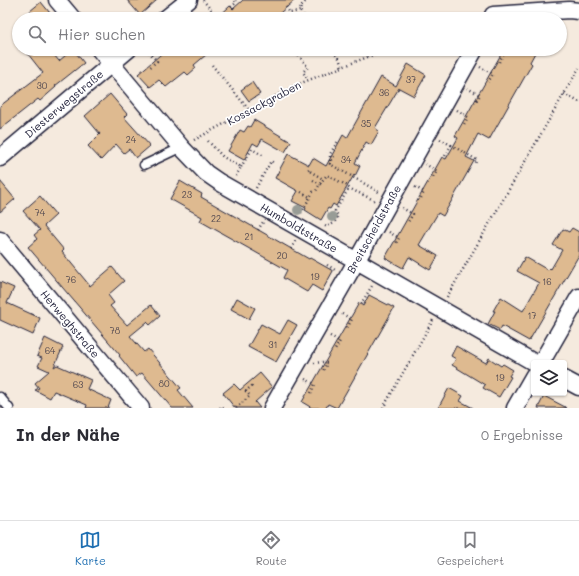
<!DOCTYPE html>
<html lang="de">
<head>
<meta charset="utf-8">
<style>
  :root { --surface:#fff; --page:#f7f7f7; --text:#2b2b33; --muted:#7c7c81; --line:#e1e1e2; --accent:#1f6fb2 }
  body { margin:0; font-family:Mali,sans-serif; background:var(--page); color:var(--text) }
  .controls { position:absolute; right:12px; bottom:12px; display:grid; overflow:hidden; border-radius:4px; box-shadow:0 1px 3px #0004 }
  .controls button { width:36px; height:36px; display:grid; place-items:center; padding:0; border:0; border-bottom:1px solid var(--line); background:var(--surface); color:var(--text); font:20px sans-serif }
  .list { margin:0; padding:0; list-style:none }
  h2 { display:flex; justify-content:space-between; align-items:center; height:52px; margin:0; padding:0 16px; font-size:17px }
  h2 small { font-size:13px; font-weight:400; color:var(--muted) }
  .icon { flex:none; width:22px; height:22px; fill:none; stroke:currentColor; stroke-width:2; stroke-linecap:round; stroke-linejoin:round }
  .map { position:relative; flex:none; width:579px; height:408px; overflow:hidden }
  .search { position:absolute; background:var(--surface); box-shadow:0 1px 3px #0004; left:12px; right:12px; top:12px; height:44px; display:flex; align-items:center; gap:10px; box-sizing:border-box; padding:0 14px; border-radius:22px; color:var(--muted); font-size:15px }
  .sheet { height:112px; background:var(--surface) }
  nav { display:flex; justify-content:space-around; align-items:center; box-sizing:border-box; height:56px; border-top:1px solid var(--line); background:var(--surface); font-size:11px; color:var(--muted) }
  nav a { display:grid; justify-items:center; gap:2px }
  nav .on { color:var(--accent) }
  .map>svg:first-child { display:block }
  .building { fill:#deba90; stroke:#22223b }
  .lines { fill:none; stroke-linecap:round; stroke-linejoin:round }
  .lane-casing { stroke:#22223b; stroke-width:11 }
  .street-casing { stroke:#22223b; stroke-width:19 }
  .path { stroke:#22223b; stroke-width:2.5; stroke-dasharray:1 3; stroke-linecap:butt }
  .lane { stroke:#fff; stroke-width:8 }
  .street { stroke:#fff; stroke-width:16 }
  .tree { fill:#989c96 }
  .labels { text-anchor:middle; stroke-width:3.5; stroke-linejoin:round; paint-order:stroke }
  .number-label { font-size:9px; fill:#514850 }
  .street-label { font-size:11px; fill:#22223b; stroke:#fff }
</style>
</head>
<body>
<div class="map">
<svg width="579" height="408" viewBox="0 0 579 408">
  <rect width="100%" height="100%" fill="#f5eade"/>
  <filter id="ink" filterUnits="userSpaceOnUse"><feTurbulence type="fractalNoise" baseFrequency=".025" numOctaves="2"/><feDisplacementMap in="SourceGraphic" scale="8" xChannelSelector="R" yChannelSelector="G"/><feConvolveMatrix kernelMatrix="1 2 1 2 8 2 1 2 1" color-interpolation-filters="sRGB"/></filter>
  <g filter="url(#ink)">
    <path class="building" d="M 127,0 L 157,0 L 140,15 Z
      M 243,0 L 295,0 L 273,19 L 216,19 L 230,6 L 233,9 Z
      M 41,2 L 50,13 L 43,19 L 37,19 L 30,11 Z
      M 24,49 L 49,49 L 59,61 L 73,49 L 84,63 L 55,86 L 56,87 L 40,101 L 38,99 L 0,129 L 0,106 L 43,73 Z
      M 167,49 L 213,49 L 194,65 L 196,68 L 188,75 L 185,72 L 166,87 L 159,80 L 150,87 L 138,74 Z
      M 504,49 L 537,49 L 530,62 L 532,64 L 489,140 L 478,134 L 466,157 L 474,161 L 443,216 L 438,213 L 419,245 L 438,256 L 430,270 L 409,257 L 403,268 L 385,258 L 442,157 L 446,159 L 458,138 L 455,136 Z
      M 408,64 L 426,75 L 414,96 L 399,88 L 375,128 L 379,131 L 371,145 L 366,142 L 355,163 L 360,166 L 355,176 L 354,175 L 336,206 L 333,204 L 330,209 L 328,208 L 321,220 L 305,210 L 306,208 L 292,201 L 298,191 L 275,178 L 288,154 L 309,165 L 313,158 L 326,166 L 343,135 L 347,138 L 381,77 L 396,86 Z
      M 252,82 L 260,94 L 249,101 L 241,90 Z
      M 110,94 L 127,114 L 124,117 L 150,146 L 136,158 L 129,149 L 124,153 L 116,144 L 101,160 L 88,146 L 100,134 L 85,116 Z
      M 254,120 L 291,142 L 285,152 L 262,139 L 258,146 L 253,143 L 244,160 L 228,151 L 240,130 L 244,132 L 248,126 L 250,127 Z
      M 0,181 L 15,199 L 0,212 Z
      M 180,181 L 202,194 L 201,197 L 309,259 L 310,258 L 333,271 L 322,291 L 312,285 L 307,292 L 283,278 L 287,270 L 200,221 L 202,217 L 170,199 Z
      M 40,196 L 56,215 L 44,226 L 64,250 L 62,252 L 90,286 L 112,267 L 124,281 L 108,295 L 114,303 L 110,306 L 127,325 L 151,305 L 160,316 L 150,325 L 147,322 L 130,336 L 144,352 L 148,349 L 181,388 L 178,390 L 193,408 L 172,408 L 142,373 L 136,377 L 119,356 L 120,355 L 28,247 L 37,239 L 34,235 L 40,230 L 23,211 Z
      M 572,228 L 579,232 L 579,255 L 529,341 L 502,326 L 500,330 L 488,324 L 495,311 L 493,311 L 501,297 L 523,311 L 539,283 L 517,271 L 525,257 L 548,270 L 550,268 L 551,269 L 562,250 L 553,245 L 563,229 L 569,232 Z
      M 0,282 L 14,288 L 7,303 L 40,318 L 33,335 L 0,320 Z
      M 369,295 L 394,308 L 337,408 L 328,404 L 326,408 L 312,408 L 302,402 L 359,303 L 363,306 Z
      M 237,298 L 255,308 L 249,319 L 231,309 Z
      M 288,320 L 297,325 L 276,362 L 248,347 L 261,324 L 280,334 Z
      M 45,338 L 63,347 L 54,367 L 57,365 L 91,380 L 87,389 L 111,400 L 108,408 L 86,408 L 87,405 L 54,391 L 50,398 L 35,390 L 39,388 L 35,383 L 49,371 L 38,366 L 42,358 L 37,356 Z
      M 456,346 L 486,363 L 489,358 L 501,366 L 503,364 L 513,370 L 509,376 L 511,377 L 499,397 L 483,388 L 485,385 L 452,365 L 456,359 L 451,356 Z
      M 260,373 L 272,387 L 255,402 L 260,408 L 235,408 L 223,393 L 234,384 L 240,390 Z
      M 449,388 L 463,396 L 460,401 L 473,408 L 438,408 Z
      M 544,396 L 567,408 L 538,408 Z"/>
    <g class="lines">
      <defs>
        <path id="lane" d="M 144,165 L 182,147
          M 0,397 L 9,408"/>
        <path id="street" d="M 57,0 L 73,19
          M 493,15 L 569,10 L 579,11
          M 165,19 L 189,0
          M 99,49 L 182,148 L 206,173 L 219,182 L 535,363
          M 0,158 L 129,49
          M 0,240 L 141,408
          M 541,363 L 579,297
          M 564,379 L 579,387
          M 272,408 L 357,260 L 475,49
          M 515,408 L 534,375"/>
      </defs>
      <use href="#lane" class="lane-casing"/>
      <use href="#street" class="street-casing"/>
      <path class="path" d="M 203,0 L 216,16 L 212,19
        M 231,7 L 236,3 L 235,0
        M 286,7 L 290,13 L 300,11
        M 259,17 L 261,19
        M 306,19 L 300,11 L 301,6 L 307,0
        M 146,49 L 157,61 L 149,68
        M 293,49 L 308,67 L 303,72 L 308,80
        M 330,49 L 339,58 L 342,67
        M 499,62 L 505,51 L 501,49
        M 212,65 L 249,110
        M 480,67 L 493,74 L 488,82
        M 467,88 L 480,95 L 475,103
        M 564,94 L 579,102
        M 457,110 L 468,117 L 463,126
        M 440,139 L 451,145 L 444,158
        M 194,140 L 296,85 L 388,49
        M 208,141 L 223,157 L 241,167 L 236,176
        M 451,145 L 477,160 L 475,163
        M 334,156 L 330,164 L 379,192
        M 330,161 L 330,154 L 338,141
        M 425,164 L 437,171 L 432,179
        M 241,167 L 252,149 L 264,156
        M 309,169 L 308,170 L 323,179
        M 313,180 L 322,185
        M 415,187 L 424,192 L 420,200
        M 256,188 L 271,161 L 275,164
        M 301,192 L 310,197
        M 402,208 L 413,214 L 408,222
        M 301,213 L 313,192 L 316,191 L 321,182 L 327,175 L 348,186 L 349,188 C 358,193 367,196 375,201
        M 325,226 L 327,227 L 334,223 L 338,216 L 335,211 L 349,188
        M 258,230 L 263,222
        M 389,232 L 399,238 L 396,243
        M 291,249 L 296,240
        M 327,265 L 335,270
        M 447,297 L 579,68
        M 361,304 L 372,286
        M 342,314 L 352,319 L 347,328
        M 330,336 L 340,341 L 335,350
        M 314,363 L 323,362 L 327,363 L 323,371
        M 305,379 L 315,384 L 311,393
        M 220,408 L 222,406 L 223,408
        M 236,408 L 250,396 L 246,391 L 254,384
        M 383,408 L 433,320"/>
      <use href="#lane" class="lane"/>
      <use href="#street" class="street"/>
    </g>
    <g class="tree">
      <circle cx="298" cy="210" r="5"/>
      <circle cx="332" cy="217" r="5"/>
    </g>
  </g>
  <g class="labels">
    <g class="number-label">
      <text x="411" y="83">37</text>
      <text x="42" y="89">30</text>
      <text x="384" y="96">36</text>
      <text x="366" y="127">35</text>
      <text x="131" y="143">24</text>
      <text x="346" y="163">34</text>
      <text x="187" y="198">23</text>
      <text x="40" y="216">74</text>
      <text x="216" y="222">22</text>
      <text x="249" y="240">21</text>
      <text x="282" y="259">20</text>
      <text x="315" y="280">19</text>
      <text x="71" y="283">76</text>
      <text x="547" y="285">16</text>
      <text x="532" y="319">17</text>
      <text x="115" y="334">78</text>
      <text x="273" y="348">31</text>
      <text x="50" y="354">64</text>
      <text x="500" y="381">19</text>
      <text x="164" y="387">80</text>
      <text x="78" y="388">63</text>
    </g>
    <g class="street-label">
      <text transform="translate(264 103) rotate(-28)" y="4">Kossackgraben</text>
      <text transform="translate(64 104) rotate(-40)" y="4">Diesterwegstraße</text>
      <text transform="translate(299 228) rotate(30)" y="4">Humboldtstraße</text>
      <text transform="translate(374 229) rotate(-61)" y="4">Breitscheidstraße</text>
      <text transform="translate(70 324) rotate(50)" y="4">Herweghstraße</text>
    </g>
  </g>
</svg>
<div class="controls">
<button><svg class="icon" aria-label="layers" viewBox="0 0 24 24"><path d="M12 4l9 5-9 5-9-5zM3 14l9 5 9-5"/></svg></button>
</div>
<div class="search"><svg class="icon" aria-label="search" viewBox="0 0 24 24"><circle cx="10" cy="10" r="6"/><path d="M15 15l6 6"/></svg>Hier suchen</div>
</div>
<section class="sheet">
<h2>In der Nähe<small>0 Ergebnisse</small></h2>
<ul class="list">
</ul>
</section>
<nav>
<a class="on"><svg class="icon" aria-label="map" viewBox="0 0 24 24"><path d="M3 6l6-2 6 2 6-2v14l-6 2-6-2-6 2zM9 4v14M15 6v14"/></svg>Karte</a>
<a><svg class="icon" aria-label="directions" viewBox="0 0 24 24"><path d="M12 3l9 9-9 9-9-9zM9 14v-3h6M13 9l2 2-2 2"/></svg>Route</a>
<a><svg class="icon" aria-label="saved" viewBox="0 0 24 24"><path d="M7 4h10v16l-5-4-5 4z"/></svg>Gespeichert</a>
</nav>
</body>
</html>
